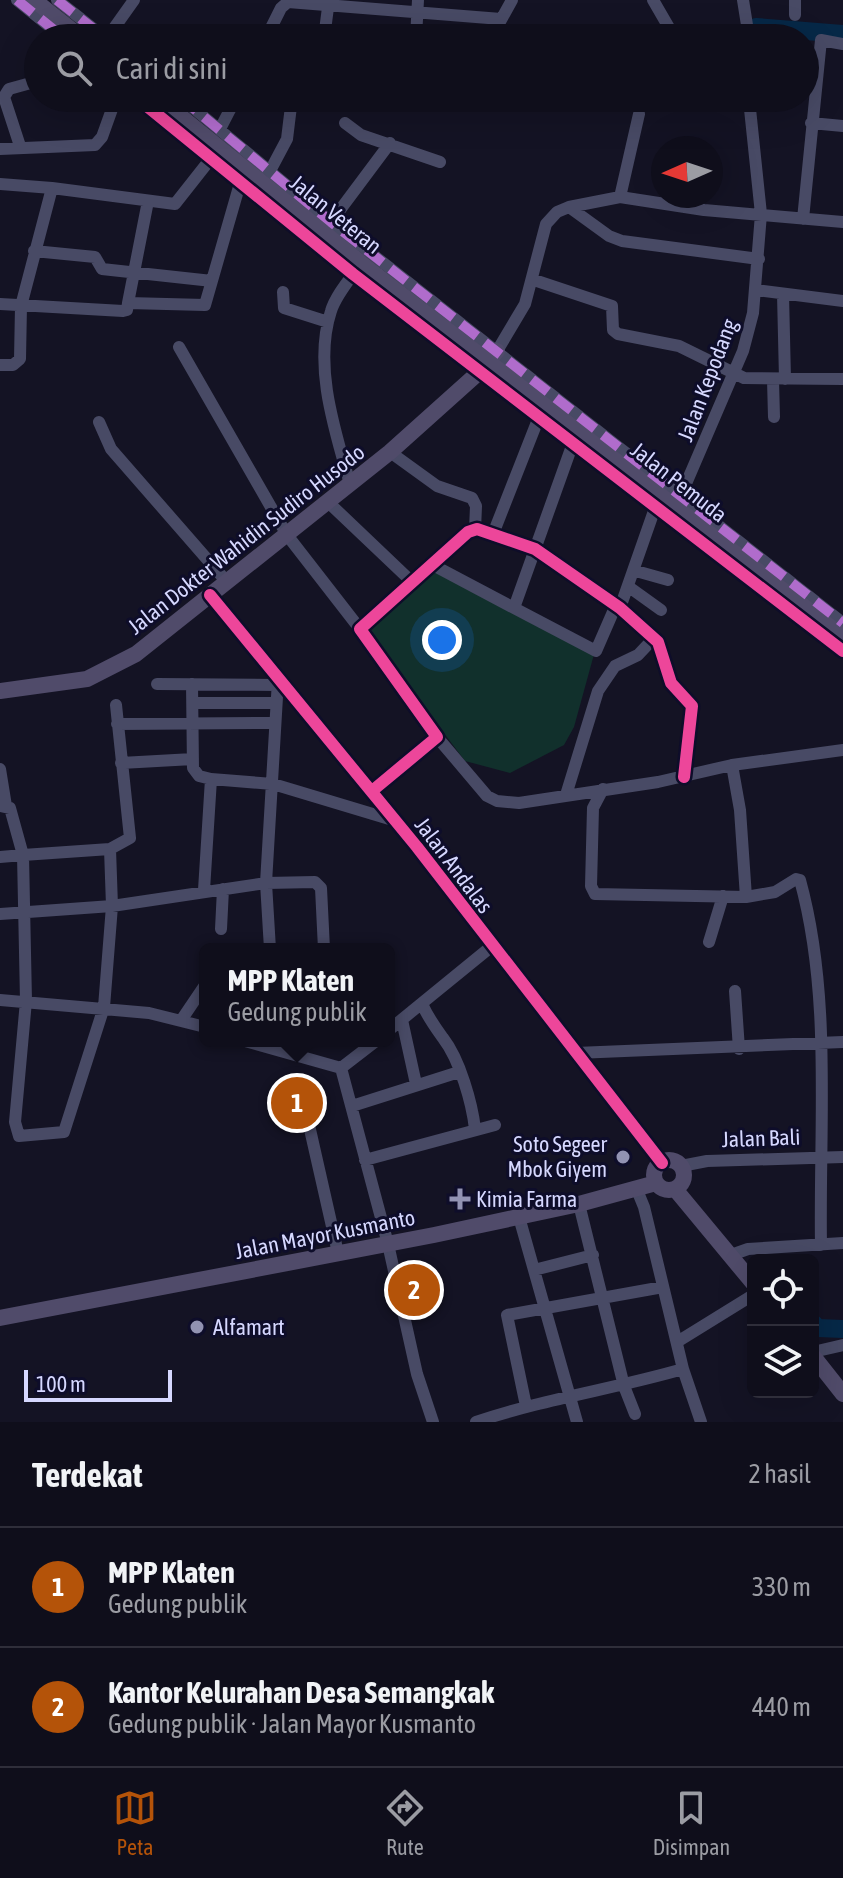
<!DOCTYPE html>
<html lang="id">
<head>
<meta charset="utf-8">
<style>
  :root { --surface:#0f0e1b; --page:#181724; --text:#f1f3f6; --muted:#9b9ca3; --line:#2f2e3a; --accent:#b45309 }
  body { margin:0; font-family:"Asap Condensed",sans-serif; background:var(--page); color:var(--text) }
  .controls { position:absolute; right:24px; bottom:24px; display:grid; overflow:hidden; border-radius:12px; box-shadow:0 8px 32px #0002 }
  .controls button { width:72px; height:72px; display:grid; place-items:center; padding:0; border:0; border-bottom:2px solid var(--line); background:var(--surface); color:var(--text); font:40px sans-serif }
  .compass { position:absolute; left:651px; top:136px; width:72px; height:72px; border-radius:50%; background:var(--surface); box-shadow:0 8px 32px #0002; rotate:267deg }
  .scale { position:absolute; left:24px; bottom:20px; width:148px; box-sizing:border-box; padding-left:8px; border:4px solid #d6d8ff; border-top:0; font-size:22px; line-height:28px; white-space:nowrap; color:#d6d8ff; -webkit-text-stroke:6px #0e0d2a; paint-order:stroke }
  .you { position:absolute; left:442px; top:640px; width:28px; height:28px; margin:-20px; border:6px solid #fff; border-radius:50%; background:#1a73e8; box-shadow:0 0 0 12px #1a73e833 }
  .badge { display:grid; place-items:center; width:52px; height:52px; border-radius:50%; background:var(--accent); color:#fff; font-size:26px; font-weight:700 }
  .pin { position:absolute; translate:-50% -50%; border:4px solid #fff; box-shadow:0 2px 8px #0006 }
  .popup { position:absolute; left:199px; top:943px; width:196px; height:104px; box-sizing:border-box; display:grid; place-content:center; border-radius:12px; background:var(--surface); filter:drop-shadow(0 2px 6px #0005); font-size:26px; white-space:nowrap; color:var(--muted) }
  .popup b { font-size:30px; color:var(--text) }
  .popup::after { content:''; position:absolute; left:50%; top:100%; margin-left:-16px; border:16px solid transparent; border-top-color:var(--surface) }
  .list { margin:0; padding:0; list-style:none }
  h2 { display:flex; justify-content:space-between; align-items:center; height:104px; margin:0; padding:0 32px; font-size:34px }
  h2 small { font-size:26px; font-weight:400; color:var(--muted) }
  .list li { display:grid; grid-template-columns:52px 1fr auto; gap:24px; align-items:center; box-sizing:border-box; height:120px; padding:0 32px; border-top:2px solid var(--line) }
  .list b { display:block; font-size:30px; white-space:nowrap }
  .list p { margin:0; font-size:26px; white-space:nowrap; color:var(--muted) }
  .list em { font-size:26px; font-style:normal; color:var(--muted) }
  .icon { flex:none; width:44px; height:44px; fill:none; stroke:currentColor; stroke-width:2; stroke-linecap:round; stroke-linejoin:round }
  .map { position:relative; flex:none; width:843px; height:1422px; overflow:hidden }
  .search { position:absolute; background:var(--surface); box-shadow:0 8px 32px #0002; left:24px; right:24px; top:24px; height:88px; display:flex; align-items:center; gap:20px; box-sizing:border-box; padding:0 28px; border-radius:44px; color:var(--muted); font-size:30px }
  .sheet { height:344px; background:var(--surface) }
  nav { display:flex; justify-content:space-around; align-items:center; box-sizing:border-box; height:112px; border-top:2px solid var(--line); background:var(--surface); font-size:22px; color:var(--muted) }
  nav a { display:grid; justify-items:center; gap:4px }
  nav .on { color:var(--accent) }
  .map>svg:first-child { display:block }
  .green { fill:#11302c }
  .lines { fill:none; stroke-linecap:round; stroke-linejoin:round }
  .river { stroke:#062847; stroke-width:18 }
  .minor { stroke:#484a65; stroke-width:12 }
  .major { stroke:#504b6a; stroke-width:16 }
  .quiet { stroke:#b06ccc; stroke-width:10; stroke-dasharray:20 10; stroke-linecap:butt }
  .cycleway-casing { stroke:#0e0d2a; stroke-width:17 }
  .cycleway { stroke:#ed469a; stroke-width:12 }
  .poi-dot { fill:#9293b2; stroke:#0e0d2a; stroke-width:3 }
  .labels { text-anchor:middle; stroke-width:6; stroke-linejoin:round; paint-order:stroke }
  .street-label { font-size:22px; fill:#d6d8ff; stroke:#0e0d2a }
  .poi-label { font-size:22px; fill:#d6d8ff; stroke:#0e0d2a; text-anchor:start }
</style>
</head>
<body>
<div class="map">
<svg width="843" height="1422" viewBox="0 0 843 1422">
  <rect width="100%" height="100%" fill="#141324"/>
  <path class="green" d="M 431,565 L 596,647 L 574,727 L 564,745 L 510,773 L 465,761 L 368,632 Z"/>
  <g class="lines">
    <path class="river" d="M 756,27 L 843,34
      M 813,1323 L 818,1328 L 843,1329"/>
    <path class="minor" d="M 17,0 L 64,38
      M 57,0 L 105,38
      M 653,0 L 675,38
      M 743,0 L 747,25
      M 795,15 L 795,0
      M 107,38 L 134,0
      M 266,38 L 281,8 L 288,2 L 501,19
      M 324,38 L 329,0
      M 416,38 L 418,0
      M 491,38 L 512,0
      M 137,98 L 353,274 L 843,651
      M 181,98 L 331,222 L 843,623
      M 345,123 L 361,135 L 440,162
      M 811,123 L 843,126
      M 220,129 L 236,98
      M 20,146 L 4,97 L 9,89 L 38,81
      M 0,149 L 95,145 L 102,137 L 116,98
      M 270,171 L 287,139 L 292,98
      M 0,184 L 52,188
      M 620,197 L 639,114
      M 569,207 L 609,236 L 622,241 L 759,259
      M 803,219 L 821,40 L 843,44
      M 331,222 L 390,143
      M 34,251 L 95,257 L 102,269 L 212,281
      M 534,280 L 612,306 L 613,330 L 618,334 L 679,346 L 744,378 L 843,379
      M 756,290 L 843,301
      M 283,292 L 284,308 L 328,322
      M 783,294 L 785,379
      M 128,303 L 148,201
      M 0,304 L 123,311 L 127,310 L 128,303 L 205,305 L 243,173
      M 179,347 L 287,535 L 360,629
      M 497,351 L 525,304 L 546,224 L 557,212 L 569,207 L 620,197 L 704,210 L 843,222
      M 0,365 L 13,365 L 20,359 L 21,306 L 52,188 L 175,204 L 216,152
      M 773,380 L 774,417
      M 99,422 L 111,449 L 227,582
      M 390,452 L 437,486 L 472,498 L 476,506 L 475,530
      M 350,484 C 335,431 313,366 331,311 C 335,297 348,281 357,269
      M 679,500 L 743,351 L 753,313 L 761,214 L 750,109 L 740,98
      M 329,503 L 411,581
      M 493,534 L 539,417
      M 431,564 L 514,608 L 573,443
      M 636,571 L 668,580
      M 629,587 L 661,610
      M 210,595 L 417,847 L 662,1163
      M 514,608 L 596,651 L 616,605
      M 620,608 L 655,508
      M 157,684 L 276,685
      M 192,684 L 193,768 L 199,776 L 211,779
      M 193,703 L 275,703
      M 117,724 L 273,723
      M 437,737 L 487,796 L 497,801 L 519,803 L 658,782 L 732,765 L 843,750
      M 121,763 L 193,759
      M 732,765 L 740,810 L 746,897
      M 0,769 L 6,806
      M 603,789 L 593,808 L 591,886 L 595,894 L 746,897 L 775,892 L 796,879 L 800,880 C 832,996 819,1125 821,1245
      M 372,791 L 437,737 L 360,629 L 468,532 L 477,529 L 535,549 L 620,608 L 658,642 L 671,683 L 692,706 L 684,777
      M 566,795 L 598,691 L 615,666 L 638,655 L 654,638
      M 0,806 L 10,808 L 23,855 L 0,857
      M 110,849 L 112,906 L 104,1007 L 64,1132 L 19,1136 L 15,1122 L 26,1001 L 23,855 Z
      M 110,849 L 130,838 L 116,705
      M 204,890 L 211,779 L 273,784 L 396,821
      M 0,914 L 112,906 L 266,883 L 278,680
      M 221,929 L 223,889
      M 709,942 L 723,896
      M 270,949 L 266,883 L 315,882 L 321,888 L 324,949
      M 735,991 L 739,1049
      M 0,1000 L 149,1013 L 205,1027
      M 423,1006 C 429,1019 435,1027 443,1038 C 460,1060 472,1103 475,1129
      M 182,1019 L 205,985
      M 402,1020 L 416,1084
      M 389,1030 L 492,946
      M 245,1041 L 341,1068 L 376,1041
      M 576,1053 L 843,1042
      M 341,1068 L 388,1244 L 417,1374 L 433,1422
      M 352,1106 L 459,1072
      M 309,1125 L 338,1253
      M 365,1160 L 495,1125
      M 681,1166 L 707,1161 L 843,1157
      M 637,1190 L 644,1207 L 683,1369 L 701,1422
      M 579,1204 L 624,1386 L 635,1414
      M 519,1217 L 577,1422
      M 731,1255 L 748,1249 L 843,1243
      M 534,1270 L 593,1255
      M 677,1342 L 753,1295
      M 813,1352 L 843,1345
      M 526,1406 L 507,1315 L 663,1287
      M 476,1422 C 543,1399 614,1389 683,1369"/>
    <path class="major" d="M 34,0 L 82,38
      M 158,98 L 361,263 L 843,637
      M 0,691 L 87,679 L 136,654 L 390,452 L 477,374 L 497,351
      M654 1175a15 15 0 1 1 30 0a15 15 0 1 1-30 0Z
      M 675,1189 L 753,1283
      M 0,1318 L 434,1235 L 579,1204 L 656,1183
      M 813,1356 L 843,1394"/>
    <path class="quiet" d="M 17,0 L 64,38
      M 57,0 L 105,38
      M 181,98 L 331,222 L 843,623"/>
    <defs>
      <path id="cycleway" d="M 137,98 L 353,274 L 843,651
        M 210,595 L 417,847 L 662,1163
        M 372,791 L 437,737 L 360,629 L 468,532 L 477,529 L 535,549 L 620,608 L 658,642 L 671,683 L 692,706 L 684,777"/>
    </defs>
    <use href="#cycleway" class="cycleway-casing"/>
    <use href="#cycleway" class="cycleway"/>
  </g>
  <g class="poi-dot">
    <circle cx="623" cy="1157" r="8"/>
    <path d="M456 1187h8v8h8v8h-8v8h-8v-8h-8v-8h8z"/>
    <circle cx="197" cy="1327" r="8"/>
  </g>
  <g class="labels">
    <g class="street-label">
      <text transform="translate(336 214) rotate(39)" y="8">Jalan Veteran</text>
      <text transform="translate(707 380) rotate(-69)" y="8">Jalan Kepodang</text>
      <text transform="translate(679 482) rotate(38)" y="8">Jalan Pemuda</text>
      <text transform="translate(246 539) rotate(-38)" y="8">Jalan Dokter Wahidin Sudiro Husodo</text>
      <text transform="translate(454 865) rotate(53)" y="8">Jalan Andalas</text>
      <text transform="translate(761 1138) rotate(-2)" y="8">Jalan Bali</text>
      <text transform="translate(325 1234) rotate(-11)" y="8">Jalan Mayor Kusmanto</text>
    </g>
    <g class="poi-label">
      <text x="607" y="1152" text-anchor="end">Soto Segeer<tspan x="607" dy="25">Mbok Giyem</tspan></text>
      <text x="476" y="1207">Kimia Farma</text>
      <text x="213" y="1335">Alfamart</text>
    </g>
  </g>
</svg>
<div class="controls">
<button><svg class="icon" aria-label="locate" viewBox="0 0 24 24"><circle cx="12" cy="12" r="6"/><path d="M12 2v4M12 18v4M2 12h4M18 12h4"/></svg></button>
<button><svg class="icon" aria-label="layers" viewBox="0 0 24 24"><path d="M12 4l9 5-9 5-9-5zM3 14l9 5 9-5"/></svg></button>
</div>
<svg class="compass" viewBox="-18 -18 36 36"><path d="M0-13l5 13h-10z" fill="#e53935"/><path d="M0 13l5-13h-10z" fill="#9b9ca3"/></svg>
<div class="scale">100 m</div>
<div class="you"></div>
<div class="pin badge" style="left:297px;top:1103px">1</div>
<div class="popup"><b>MPP Klaten</b>Gedung publik</div>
<div class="pin badge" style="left:414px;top:1290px">2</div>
<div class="search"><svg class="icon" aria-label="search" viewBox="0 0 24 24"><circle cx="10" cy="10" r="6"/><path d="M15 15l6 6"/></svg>Cari di sini</div>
</div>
<section class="sheet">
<h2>Terdekat<small>2 hasil</small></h2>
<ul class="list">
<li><span class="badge">1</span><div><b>MPP Klaten</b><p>Gedung publik</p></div><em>330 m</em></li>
<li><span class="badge">2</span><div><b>Kantor Kelurahan Desa Semangkak</b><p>Gedung publik · Jalan Mayor Kusmanto</p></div><em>440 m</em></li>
</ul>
</section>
<nav>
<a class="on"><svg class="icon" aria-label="map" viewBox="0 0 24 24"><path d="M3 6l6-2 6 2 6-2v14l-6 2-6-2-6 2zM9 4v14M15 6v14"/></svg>Peta</a>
<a><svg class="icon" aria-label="directions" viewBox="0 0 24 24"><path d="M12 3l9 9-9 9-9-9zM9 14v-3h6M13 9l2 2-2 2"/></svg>Rute</a>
<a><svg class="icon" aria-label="saved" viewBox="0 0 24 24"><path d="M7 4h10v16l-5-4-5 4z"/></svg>Disimpan</a>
</nav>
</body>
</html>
